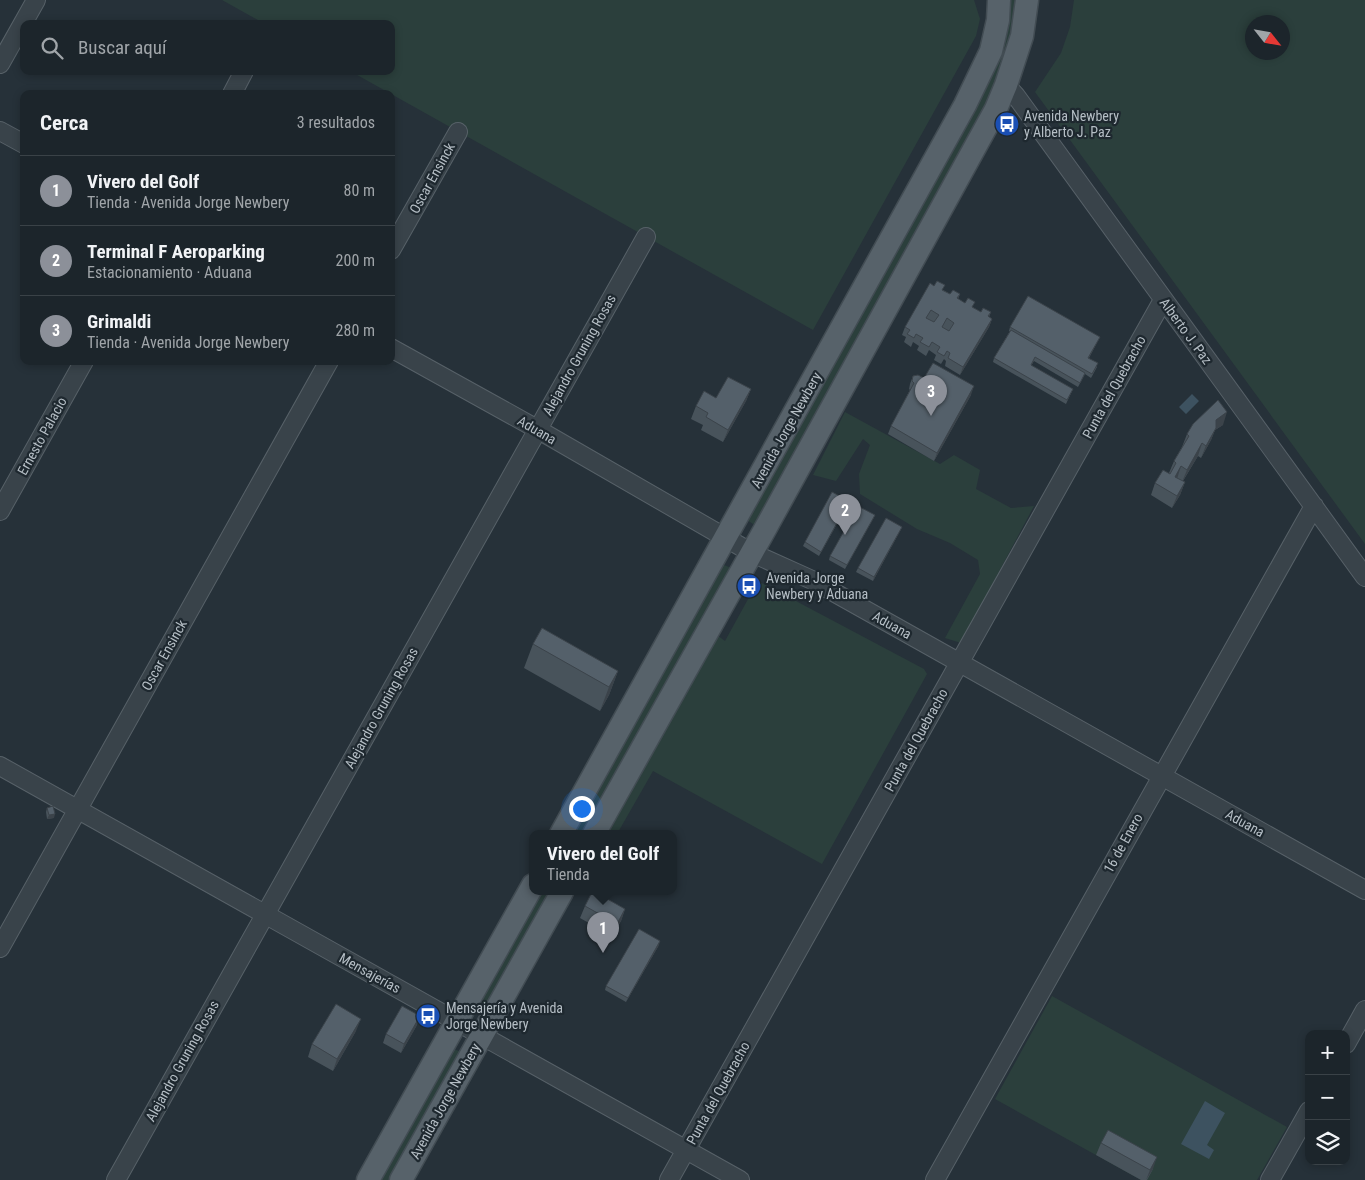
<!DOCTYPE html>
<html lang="es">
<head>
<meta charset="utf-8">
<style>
  :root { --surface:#1c252b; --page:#252d33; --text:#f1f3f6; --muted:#a0a5a9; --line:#3a4247; --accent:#8c9099 }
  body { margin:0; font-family:"Roboto Condensed",sans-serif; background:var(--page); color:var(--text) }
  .controls { position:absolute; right:15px; bottom:15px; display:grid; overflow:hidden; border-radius:10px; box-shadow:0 2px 8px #0003 }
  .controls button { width:45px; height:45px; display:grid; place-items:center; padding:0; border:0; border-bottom:1px solid var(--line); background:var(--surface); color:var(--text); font:25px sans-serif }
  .compass { position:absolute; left:1245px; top:15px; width:45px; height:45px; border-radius:50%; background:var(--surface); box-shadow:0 2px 8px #0003; rotate:121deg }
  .you { position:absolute; left:581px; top:808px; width:18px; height:18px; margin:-12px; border:4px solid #fff; border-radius:50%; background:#1a73e8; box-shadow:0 0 0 8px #1a73e833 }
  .badge { display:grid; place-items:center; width:32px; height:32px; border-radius:50%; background:var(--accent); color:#fff; font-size:16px; font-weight:700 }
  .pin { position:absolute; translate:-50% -41px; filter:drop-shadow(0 1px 2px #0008) }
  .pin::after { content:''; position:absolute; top:26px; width:18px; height:15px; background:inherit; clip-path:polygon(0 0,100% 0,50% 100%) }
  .popup { position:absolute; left:529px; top:830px; width:148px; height:65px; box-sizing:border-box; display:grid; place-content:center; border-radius:10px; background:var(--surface); filter:drop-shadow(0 1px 4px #0005); font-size:16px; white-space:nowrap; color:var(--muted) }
  .popup b { font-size:19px; color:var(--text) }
  .popup::after { content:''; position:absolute; left:50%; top:100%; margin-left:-10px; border:10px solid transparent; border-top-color:var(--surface) }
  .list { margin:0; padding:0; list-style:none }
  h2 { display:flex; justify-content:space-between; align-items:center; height:65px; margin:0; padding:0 20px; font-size:21px }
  h2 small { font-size:16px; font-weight:400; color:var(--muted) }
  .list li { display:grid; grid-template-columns:32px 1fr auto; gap:15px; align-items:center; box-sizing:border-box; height:70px; padding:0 20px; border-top:1px solid var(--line) }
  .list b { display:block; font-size:19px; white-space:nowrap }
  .list p { margin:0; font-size:16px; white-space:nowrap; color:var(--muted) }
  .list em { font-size:16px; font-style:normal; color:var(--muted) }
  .icon { flex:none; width:28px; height:28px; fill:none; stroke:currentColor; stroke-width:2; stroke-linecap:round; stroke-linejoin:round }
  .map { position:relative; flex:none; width:1365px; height:1180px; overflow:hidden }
  .search { position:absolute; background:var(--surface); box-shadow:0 2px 8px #0003; left:20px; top:20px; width:375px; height:55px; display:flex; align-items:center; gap:12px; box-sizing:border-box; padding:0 18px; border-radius:10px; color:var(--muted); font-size:19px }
  .panel { position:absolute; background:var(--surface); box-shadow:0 2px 8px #0003; left:20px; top:90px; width:375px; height:275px; border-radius:10px }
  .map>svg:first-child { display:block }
  .green { fill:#2b3f3c; fill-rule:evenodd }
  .water { fill:#3d5260 }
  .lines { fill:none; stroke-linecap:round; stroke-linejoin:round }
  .minor-casing { stroke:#576168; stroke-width:20 }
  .major-casing { stroke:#424c53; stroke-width:25 }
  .minor { stroke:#39434a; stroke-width:18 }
  .major { stroke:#57626a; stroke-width:22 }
  .wall { fill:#48535b }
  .shaded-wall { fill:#3b434a }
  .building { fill:#54606a; stroke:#3b434a; fill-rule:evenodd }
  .labels { text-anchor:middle; stroke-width:4.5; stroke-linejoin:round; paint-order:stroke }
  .poi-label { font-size:14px; fill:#b5bec5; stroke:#1e282f; text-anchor:start }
  .street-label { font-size:14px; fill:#b5bec5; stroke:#1e282f }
</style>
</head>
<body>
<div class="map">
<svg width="1365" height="1180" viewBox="0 0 1365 1180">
  <rect width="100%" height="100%" fill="#263139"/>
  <path class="green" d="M 222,0 L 974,0 L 980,19 L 976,36 L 813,330 L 350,71 L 391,71 L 391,24 L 265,24 Z
    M 1009,0 L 1020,0 L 1017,27 L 992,102 L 758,523 L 753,524 L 747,520 Z
    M 1074,0 L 1365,0 L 1365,544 L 1035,92 L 1061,53 L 1070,27 ZM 1252,22 L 1282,22 L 1282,52 L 1252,52 Z
    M 845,412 L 940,464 L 954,455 L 980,470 L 976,489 L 1011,508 L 1034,506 L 961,643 L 945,638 L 980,574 L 978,560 L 950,543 L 917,529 L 860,494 L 859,474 L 870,445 L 863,439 L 836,481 L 813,475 Z
    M 724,565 L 729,567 L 729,572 L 585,834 L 569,834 L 719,566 Z
    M 758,581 L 924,669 L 927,674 L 822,864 L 653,771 L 617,834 L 601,834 L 713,632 L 725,641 Z
    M 537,892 L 553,892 L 487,1008 L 483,1008 L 477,1005 Z
    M 1052,996 L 1287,1127 L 1257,1180 L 1141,1180 L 995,1099 Z
    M 453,1049 L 459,1051 L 462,1055 L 392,1180 L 377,1180 Z"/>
  <path class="water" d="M 1192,394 L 1199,401 L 1186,414 L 1179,407 Z
    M 1205,1101 L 1225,1113 L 1207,1145 L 1214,1150 L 1209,1159 L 1181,1144 Z"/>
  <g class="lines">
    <defs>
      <path id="minor" d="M 0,64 L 36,0
        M 1006,85 L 1016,96 L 1365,577
        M 232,94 L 244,71
        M 0,131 L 24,144
        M 391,250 L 458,132
        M 391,348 L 537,429 L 752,553 L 812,580 L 1365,890
        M 0,511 L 84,361
        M 0,766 L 740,1180
        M 0,948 L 329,361
        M 1346,1044 L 1365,1010
        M 116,1180 L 646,237
        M 669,1180 L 1163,300
        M 935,1180 L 1314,506
        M 1270,1180 L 1309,1111"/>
      <path id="major" d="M 561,834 L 965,105 L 991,51 L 998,20 L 999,0
        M 594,834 L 764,531 L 996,109 L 1006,85 L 1022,36 L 1027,0
        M 368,1180 L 533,885
        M 401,1180 L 562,892"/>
    </defs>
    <use href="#minor" class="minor-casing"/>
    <use href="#major" class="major-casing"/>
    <use href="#minor" class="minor"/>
    <use href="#major" class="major"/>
  </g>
  <path class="wall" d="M 943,290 L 950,294 L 960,294 L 958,299 L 981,312 L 991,312 L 989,317 L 992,319 L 989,327 L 960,375 L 945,366 L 946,361 L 944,359 L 941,364 L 934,360 L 936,355 L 929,350 L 926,356 L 917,350 L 919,346 L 913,342 L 911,347 L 904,342 L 906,337 L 902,335 L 905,327 Z
    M 1010,327 L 1100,337 L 1089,358 L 1097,367 L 1091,378 L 1085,374 L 1078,387 L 1034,361 L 1031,366 L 1073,389 L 1066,404 L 993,362 L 994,358 L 1010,331 L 1009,331 Z
    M 913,376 L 924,378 L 971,395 L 934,461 L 888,434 L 891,426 L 910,390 L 909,389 L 910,384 Z
    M 751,389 L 746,401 L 723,442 L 701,430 L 703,425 L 691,419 L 696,406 Z
    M 1223,425 L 1215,430 L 1211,440 L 1201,458 L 1198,456 L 1183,481 L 1185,482 L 1180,495 L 1172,508 L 1151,495 L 1155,483 L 1169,473 L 1174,461 L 1182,447 L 1187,434 Z
    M 847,506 L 819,556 L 803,546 L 805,542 Z
    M 875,515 L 873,519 L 845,569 L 829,560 L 830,556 Z
    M 902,527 L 900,531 L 873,581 L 856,572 L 858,568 Z
    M 533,644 L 618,671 L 609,695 L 600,711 L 524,668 Z
    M 47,808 L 54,818 L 47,819 L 46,812 Z
    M 585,906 L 625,909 L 621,921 L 612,936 L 580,918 Z
    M 659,945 L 626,1002 L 605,990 L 606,986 Z
    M 417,1025 L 401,1053 L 383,1043 L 386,1034 Z
    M 356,1031 L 333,1071 L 308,1057 L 312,1044 Z
    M 1101,1143 L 1153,1169 L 1147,1180 L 1141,1180 L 1096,1155 Z"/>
  <path class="shaded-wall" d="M 992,319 L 989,327 L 960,375 L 963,367 Z
    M 974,386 L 971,395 L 934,461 L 937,453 Z
    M 751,389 L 746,401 L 723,442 L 728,430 Z
    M 1227,412 L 1223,425 L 1215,430 L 1211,440 L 1201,458 L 1216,420 Z
    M 1202,443 L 1198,456 L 1182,482 L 1187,470 Z
    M 1181,466 L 1177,479 L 1175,477 Z
    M 1185,482 L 1180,495 L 1172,508 L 1177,496 Z
    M 849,501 L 847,506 L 819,556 L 821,552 Z
    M 902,527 L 900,531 L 873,581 L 874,577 Z
    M 618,671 L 609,695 L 600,711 L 609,687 Z
    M 55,814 L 54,818 L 47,819 L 49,815 Z
    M 625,909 L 621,921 L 612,936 L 617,924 Z
    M 660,941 L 659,945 L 626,1002 L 628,998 Z
    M 420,1016 L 417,1025 L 401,1053 L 404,1044 Z
    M 361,1019 L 356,1031 L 333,1071 L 337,1059 Z
    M 1157,1157 L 1153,1169 L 1146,1180 L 1150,1170 Z"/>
  <path class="building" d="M 937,281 L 945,285 L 942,290 L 950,294 L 953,290 L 960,294 L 957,298 L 965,303 L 968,298 L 975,302 L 972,307 L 981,312 L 983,308 L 991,312 L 988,316 L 992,319 L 963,367 L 948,358 L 950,353 L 947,351 L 944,356 L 937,352 L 940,347 L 932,342 L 929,347 L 920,342 L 923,338 L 916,334 L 914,338 L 907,334 L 910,330 L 905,327 L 930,283 L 934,286 ZM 931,310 L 939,315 L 934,322 L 926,318 ZM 947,318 L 954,323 L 949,331 L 942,327 Z
    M 1028,296 L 1100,337 L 1088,358 L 1098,363 L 1092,374 L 1010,327 Z
    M 1011,330 L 1085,373 L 1080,383 L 1035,357 L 1031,365 L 1073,389 L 1067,400 L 994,358 Z
    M 933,363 L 974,386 L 937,453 L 891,426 L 914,383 L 912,381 L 913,376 L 918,375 L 924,378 Z
    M 728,377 L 751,389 L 728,430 L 706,417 L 708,413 L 696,406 L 704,391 L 716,398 Z
    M 1218,400 L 1227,412 L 1216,420 L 1216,428 L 1206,446 L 1202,443 L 1187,470 L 1181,466 L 1175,477 L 1185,482 L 1177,496 L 1155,483 L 1163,470 L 1170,474 L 1176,463 L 1174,461 L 1189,436 L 1187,434 L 1193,424 Z
    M 832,492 L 849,501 L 821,552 L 805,542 Z
    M 858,506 L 875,515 L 847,565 L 830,556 Z
    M 886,518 L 902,527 L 874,577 L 858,568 Z
    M 542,628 L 618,671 L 609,687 L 533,644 Z
    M 53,806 L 55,814 L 49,815 L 47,808 Z
    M 592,892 L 595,892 L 625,909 L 617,924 L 585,906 Z
    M 639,929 L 660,941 L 628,998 L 606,986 Z
    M 336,1004 L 361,1019 L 337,1059 L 312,1044 Z
    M 402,1006 L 420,1016 L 404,1044 L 386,1034 Z
    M 1108,1130 L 1157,1157 L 1150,1170 L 1101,1143 Z"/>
  <defs>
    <symbol id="bus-disc" viewBox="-11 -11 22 22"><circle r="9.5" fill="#1a4fb4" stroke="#1e282f"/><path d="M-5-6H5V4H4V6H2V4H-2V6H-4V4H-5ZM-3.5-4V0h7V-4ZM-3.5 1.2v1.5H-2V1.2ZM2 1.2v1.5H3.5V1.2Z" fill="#fff"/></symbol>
  </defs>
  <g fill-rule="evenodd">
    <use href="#bus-disc" x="993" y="110" width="28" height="28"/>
    <use href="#bus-disc" x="735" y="572" width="28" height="28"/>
    <use href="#bus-disc" x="414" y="1002" width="28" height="28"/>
  </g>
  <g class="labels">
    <g class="poi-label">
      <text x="1024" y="121">Avenida Newbery<tspan x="1024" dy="16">y Alberto J. Paz</tspan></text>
      <text x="766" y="583">Avenida Jorge<tspan x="766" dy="16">Newbery y Aduana</tspan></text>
      <text x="446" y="1013">Mensajería y Avenida<tspan x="446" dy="16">Jorge Newbery</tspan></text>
    </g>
    <g class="street-label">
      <text transform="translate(432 178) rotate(-61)" y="5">Oscar Ensinck</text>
      <text transform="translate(1186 331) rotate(54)" y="5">Alberto J. Paz</text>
      <text transform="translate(579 355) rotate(-61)" y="5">Alejandro Gruning Rosas</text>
      <text transform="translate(1114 387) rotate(-61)" y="5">Punta del Quebracho</text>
      <text transform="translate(537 430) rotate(30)" y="5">Aduana</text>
      <text transform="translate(786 430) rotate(-61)" y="5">Avenida Jorge Newbery</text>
      <text transform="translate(42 436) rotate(-61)" y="5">Ernesto Palacio</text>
      <text transform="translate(892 625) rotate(29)" y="5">Aduana</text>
      <text transform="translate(164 655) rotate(-61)" y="5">Oscar Ensinck</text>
      <text transform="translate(381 708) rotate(-61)" y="5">Alejandro Gruning Rosas</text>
      <text transform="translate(916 740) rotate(-61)" y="5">Punta del Quebracho</text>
      <text transform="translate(1245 823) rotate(29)" y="5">Aduana</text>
      <text transform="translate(1123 843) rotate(-61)" y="5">16 de Enero</text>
      <text transform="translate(370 973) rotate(29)" y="5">Mensajerías</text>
      <text transform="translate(182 1061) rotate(-61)" y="5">Alejandro Gruning Rosas</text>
      <text transform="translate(718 1093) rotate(-61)" y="5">Punta del Quebracho</text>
      <text transform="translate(445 1101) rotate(-61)" y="5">Avenida Jorge Newbery</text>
    </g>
  </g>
</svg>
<div class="controls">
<button>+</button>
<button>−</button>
<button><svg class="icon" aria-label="layers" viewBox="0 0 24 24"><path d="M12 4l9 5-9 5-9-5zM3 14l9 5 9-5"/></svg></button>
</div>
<svg class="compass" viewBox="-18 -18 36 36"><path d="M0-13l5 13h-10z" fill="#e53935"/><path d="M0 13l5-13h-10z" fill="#a0a5a9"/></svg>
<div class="you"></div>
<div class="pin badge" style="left:603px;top:953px">1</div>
<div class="popup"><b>Vivero del Golf</b>Tienda</div>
<div class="pin badge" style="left:845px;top:535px">2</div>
<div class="pin badge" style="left:931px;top:416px">3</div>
<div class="search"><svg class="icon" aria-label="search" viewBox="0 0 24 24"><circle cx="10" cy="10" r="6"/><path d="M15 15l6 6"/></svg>Buscar aquí</div>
<section class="panel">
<h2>Cerca<small>3 resultados</small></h2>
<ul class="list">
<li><span class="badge">1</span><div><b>Vivero del Golf</b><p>Tienda · Avenida Jorge Newbery</p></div><em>80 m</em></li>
<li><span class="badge">2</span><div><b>Terminal F Aeroparking</b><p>Estacionamiento · Aduana</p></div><em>200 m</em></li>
<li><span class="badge">3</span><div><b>Grimaldi</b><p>Tienda · Avenida Jorge Newbery</p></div><em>280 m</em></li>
</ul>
</section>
</div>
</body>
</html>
